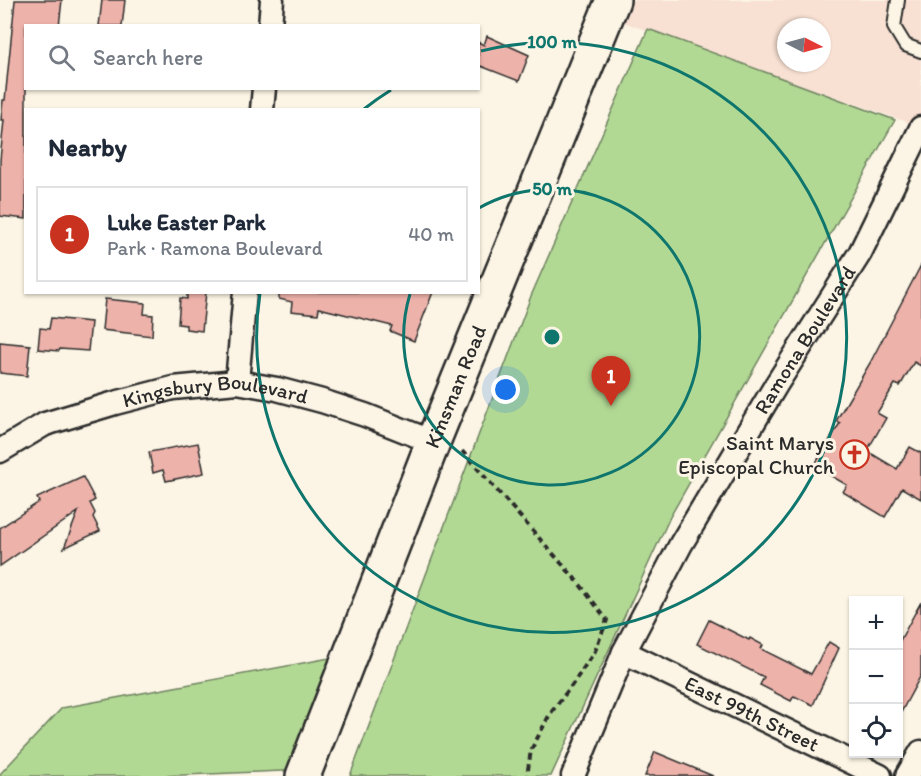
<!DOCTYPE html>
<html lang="en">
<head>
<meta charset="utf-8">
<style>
  :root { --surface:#fff; --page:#f2f2f3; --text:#1f2937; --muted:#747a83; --line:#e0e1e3; --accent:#c8321e }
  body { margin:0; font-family:Itim,sans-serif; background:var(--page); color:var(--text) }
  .controls { position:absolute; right:18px; bottom:18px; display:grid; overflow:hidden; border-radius:0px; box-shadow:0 2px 4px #0004 }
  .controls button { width:54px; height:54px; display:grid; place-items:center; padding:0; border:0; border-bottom:2px solid var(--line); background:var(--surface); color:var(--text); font:30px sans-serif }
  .compass { position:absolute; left:777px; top:18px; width:54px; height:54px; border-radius:50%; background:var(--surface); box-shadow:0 2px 4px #0004; rotate:96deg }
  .you { position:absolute; left:506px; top:390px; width:21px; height:21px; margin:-15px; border:4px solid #fff; border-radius:50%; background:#1a73e8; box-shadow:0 0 0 9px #1a73e833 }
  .badge { display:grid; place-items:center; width:39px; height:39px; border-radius:50%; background:var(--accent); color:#fff; font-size:20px; font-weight:700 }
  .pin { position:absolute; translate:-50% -50px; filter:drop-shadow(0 2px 3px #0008) }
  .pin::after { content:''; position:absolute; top:32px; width:21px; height:18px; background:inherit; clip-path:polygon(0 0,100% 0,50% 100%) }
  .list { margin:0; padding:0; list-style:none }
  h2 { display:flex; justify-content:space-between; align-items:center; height:78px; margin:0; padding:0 24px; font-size:26px }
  h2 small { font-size:20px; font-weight:400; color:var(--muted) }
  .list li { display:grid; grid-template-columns:39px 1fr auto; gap:18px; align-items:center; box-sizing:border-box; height:96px; margin:0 12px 12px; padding:0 12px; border:2px solid var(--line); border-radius:0px }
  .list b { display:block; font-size:22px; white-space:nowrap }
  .list p { margin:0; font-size:20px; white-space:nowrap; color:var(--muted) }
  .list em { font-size:20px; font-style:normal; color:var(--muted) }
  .icon { flex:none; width:33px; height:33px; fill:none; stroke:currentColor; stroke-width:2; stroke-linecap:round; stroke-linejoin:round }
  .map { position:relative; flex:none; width:921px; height:776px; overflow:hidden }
  .search { position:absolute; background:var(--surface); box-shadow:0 2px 4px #0004; left:24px; top:24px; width:456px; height:66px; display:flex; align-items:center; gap:15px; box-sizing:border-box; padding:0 21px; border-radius:0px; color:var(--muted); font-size:22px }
  .panel { position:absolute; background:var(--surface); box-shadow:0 2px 4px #0004; left:24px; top:108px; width:456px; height:186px; border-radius:0px }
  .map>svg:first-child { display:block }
  .built { fill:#f8e1d3; fill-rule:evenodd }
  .green { fill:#b2d994; stroke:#6e8260; stroke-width:1.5 }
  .building { fill:#edb2aa; stroke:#2b2b2b; stroke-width:1.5 }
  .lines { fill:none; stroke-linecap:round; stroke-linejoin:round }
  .service-casing { stroke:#2b2b2b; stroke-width:16 }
  .minor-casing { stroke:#2b2b2b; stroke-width:27 }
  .primary-casing { stroke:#2b2b2b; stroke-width:38 }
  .path { stroke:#2b2b2b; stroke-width:4; stroke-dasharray:6 4.5; stroke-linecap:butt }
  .service { stroke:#fcf5e5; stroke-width:12 }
  .minor { stroke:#fcf5e5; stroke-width:22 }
  .primary { stroke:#fcf5e5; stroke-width:33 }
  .ring { fill:none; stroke:#0f766e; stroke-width:3 }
  .labels { text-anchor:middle; stroke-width:6; stroke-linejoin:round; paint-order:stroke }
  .street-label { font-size:21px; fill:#2b2b2b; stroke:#fcf5e5 }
  .poi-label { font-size:21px; fill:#2b2b2b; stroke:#fcf5e5; text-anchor:end }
  .centre { fill:#0f766e; stroke:#fcf5e5; stroke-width:3 }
  .ring-label { font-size:18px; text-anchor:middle; font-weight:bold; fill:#0f766e; stroke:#fcf5e5; stroke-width:6; stroke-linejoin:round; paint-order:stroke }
</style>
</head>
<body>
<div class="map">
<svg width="921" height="776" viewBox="0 0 921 776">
  <rect width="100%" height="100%" fill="#fcf5e5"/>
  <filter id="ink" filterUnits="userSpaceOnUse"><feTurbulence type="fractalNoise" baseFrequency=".0167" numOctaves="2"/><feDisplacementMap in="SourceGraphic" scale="12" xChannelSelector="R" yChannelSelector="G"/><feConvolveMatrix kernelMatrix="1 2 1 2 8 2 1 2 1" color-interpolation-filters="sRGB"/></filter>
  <g filter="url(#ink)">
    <path class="built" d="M 613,0 L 921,0 L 921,127 L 606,16 ZM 786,27 L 822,27 L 822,63 L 786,63 Z"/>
    <path class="green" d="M 648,29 L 895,120 L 670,517 L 551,776 L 350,776 L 531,296 Z
      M 351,654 L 305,770 L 160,776 L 0,776 L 0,774 L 62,708 Z"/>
    <path class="building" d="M 15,0 L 62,0 L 59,26 L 26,26 L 26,219 L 0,216 L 0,160 L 4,120 L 1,120 L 3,100 L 5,100 Z
      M 102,0 L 125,0 L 122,26 L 99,26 Z
      M 487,36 L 529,55 L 519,81 L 478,65 L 478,42 L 484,45 Z
      M 921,265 L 921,366 L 914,362 L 900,386 L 895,384 L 877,413 L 886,418 L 867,451 L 897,469 L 910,447 L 921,453 L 921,499 L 902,488 L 885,517 L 843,492 L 847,485 L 814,466 L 840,423 L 836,421 L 870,363 Z
      M 187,292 L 206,292 L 202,331 L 186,329 L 186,325 L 178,324 L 180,298 L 187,299 Z
      M 279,292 L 433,292 L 414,341 L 390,331 L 392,326 L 319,308 L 318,314 L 291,311 L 292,302 L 279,299 Z
      M 105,299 L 145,303 L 144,314 L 153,315 L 152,336 L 102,330 Z
      M 51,318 L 91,322 L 88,351 L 60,349 L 59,351 L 38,349 L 40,328 L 49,329 Z
      M 0,342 L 30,345 L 27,376 L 0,373 Z
      M 198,443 L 204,473 L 166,481 L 163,470 L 153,473 L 149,452 Z
      M 83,477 L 95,500 L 90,503 L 95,513 L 93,517 L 100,531 L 64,548 L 78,512 L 0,566 L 0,528 L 39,502 L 37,498 Z
      M 921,602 L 921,675 L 898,718 L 898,644 Z
      M 709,620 L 749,640 L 750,638 L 763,645 L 761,649 L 811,674 L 829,642 L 839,648 L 813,705 L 794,696 L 791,701 L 760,685 L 764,677 L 697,644 Z
      M 655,752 L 713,776 L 645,776 Z"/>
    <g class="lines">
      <defs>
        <path id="service" d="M 898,0 L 894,27 L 905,45 L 921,51"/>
        <g id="minor">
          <path d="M 270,26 L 272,0"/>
          <path d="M 262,110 L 264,88"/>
          <path d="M 237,382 L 245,292"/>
          <path id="s1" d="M 0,451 L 45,424 L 115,403 L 173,388 L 237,382 L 277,389 L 322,401 L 365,415 L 433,442"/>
          <path id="s2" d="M 624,652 L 880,776"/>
          <path id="s3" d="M 573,776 L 624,652 L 681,544 L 776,385 L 860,253 L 921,128"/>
          <path d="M 907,776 L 921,752"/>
        </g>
        <g id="primary">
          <path id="s4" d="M 303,776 L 433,442 L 613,0"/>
        </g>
      </defs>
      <use href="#service" class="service-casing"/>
      <use href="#minor" class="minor-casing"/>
      <use href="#primary" class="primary-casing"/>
      <path class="path" d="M 462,451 L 578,582 L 607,620 L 595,651 L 572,685 L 550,714 L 531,750 L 527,776"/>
      <use href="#service" class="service"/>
      <use href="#minor" class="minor"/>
      <use href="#primary" class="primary"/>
    </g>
  </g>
  <g class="ring">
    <path d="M479 208A148 148 0 1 1 410 294"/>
    <path d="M364 109A295 295 0 0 1 391 90M481 51A295 295 0 1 1 260 293"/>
  </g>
  <defs>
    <symbol id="church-ring" viewBox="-11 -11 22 22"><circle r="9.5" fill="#fcf5e5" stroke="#c8321e" stroke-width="1.5"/><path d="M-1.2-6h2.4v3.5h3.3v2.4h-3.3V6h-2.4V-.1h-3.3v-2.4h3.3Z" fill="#c8321e"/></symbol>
  </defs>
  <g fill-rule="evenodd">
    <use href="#church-ring" x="838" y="438" width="33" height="33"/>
  </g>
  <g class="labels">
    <g class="street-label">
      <text dy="7" stroke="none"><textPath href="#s3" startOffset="495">Ramona Boulevard</textPath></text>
      <text dy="7" stroke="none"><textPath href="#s4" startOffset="418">Kinsman Road</textPath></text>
      <text dy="7" stroke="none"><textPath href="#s1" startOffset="228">Kingsbury Boulevard</textPath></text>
      <text dy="7" stroke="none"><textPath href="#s2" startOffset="142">East 99th Street</textPath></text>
    </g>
    <g class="poi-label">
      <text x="834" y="450">Saint Marys<tspan x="834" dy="24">Episcopal Church</tspan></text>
    </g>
  </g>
  <circle cx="552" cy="337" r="9" class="centre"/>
  <g class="ring-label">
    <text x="552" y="48">100 m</text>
    <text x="552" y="195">50 m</text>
  </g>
</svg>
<div class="controls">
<button>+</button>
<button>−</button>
<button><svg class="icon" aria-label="locate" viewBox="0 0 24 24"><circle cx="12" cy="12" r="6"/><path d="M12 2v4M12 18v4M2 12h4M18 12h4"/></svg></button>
</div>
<svg class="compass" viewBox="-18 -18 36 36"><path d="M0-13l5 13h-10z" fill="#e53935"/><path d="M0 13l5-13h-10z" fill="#747a83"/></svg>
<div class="you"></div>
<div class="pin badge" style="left:611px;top:406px">1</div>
<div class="search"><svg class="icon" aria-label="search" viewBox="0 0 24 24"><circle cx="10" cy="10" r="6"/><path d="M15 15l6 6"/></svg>Search here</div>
<section class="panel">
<h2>Nearby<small></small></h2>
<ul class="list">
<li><span class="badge">1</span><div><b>Luke Easter Park</b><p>Park · Ramona Boulevard</p></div><em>40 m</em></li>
</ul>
</section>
</div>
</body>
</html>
